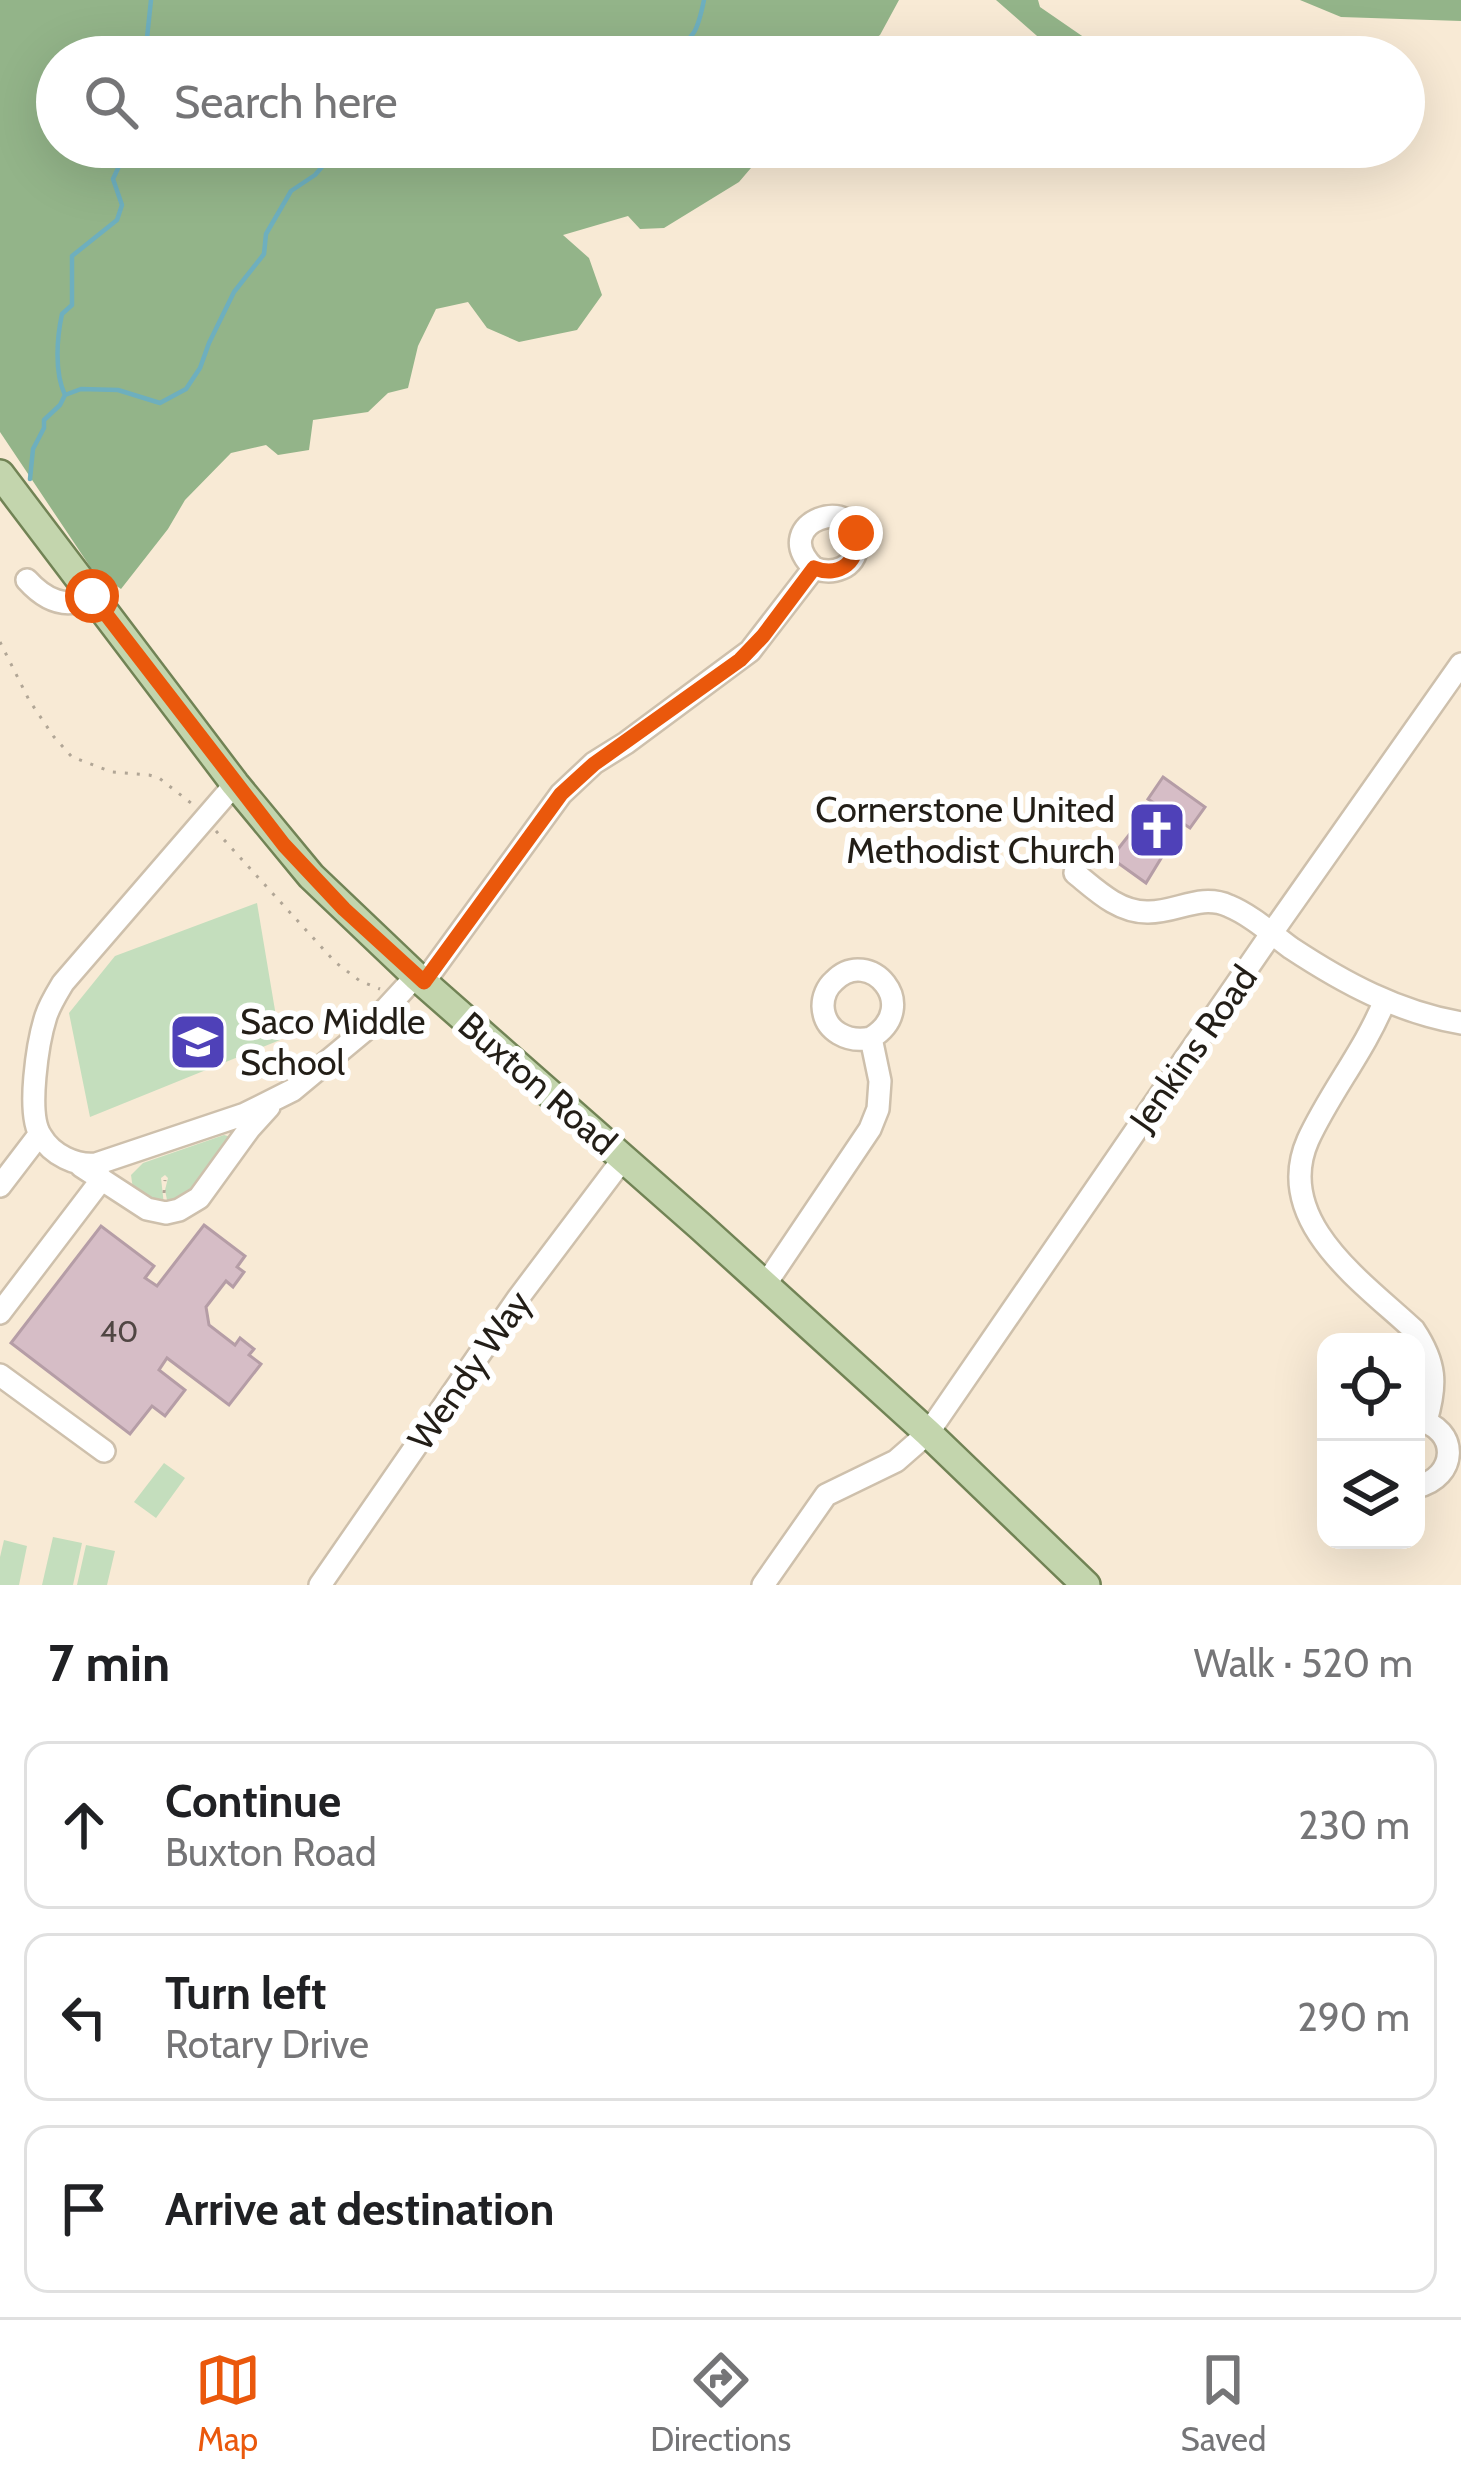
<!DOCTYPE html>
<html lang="en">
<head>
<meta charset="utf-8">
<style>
  :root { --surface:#fff; --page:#f2f2f2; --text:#202124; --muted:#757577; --line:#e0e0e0; --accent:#ea580c }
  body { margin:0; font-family:Cabin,sans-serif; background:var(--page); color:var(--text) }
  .controls { position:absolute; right:36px; bottom:36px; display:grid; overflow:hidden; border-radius:24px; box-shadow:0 12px 48px #0002 }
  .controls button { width:108px; height:108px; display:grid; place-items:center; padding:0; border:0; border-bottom:3px solid var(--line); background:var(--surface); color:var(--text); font:60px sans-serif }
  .stop { position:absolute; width:36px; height:36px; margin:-27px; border:9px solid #ea580c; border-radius:50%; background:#fff }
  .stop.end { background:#ea580c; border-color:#fff; box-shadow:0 3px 12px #0008 }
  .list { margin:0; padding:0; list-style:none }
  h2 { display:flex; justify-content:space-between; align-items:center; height:156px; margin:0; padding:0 48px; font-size:51px }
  h2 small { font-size:39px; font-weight:400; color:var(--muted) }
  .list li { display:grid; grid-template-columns:78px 1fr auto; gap:36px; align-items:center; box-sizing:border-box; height:168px; margin:0 24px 24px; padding:0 24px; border:3px solid var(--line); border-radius:24px }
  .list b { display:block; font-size:45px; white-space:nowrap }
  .list p { margin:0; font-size:39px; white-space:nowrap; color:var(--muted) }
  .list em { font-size:39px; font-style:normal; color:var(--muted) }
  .icon { flex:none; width:66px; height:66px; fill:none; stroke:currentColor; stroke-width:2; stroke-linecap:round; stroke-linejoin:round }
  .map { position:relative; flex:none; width:1461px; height:1585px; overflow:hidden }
  .search { position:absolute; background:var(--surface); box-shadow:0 12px 48px #0002; left:36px; right:36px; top:36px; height:132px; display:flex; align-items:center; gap:30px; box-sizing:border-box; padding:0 42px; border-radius:66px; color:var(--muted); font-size:45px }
  .sheet { height:732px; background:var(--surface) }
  nav { display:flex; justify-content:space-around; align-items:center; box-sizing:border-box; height:168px; border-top:3px solid var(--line); background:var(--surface); font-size:33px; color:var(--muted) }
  nav a { display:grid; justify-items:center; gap:6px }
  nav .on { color:var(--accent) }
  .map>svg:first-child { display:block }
  .green { fill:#c4debd }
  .forest { fill:#93b489 }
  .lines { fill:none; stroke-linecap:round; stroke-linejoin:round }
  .stream { stroke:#6eafbe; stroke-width:4.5 }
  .building { fill:#d6bdc6; stroke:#b59da6; stroke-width:3 }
  .minor-casing { stroke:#cec0ac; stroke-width:26 }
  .major-casing { stroke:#718355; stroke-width:32 }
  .path { stroke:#b1a696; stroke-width:3; stroke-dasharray:3 9; stroke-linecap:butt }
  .minor { stroke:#fff; stroke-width:21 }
  .major { stroke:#c3d5ad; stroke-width:27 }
  .route { stroke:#ea580c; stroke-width:15 }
  .labels { text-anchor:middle; stroke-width:12; stroke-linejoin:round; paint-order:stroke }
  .number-label { font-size:30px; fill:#504643 }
  .poi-label { font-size:36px; fill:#231e17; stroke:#fff; text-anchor:end }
  .street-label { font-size:36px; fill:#231e17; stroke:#fff }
</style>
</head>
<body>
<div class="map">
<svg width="1461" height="1585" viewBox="0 0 1461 1585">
  <rect width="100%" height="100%" fill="#f8ead5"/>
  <path class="green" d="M 257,903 L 280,1040 L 90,1117 L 69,1013 L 115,956 Z
    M 224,1135 L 231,1137 L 194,1193 L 168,1205 L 165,1190 L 168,1178 L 165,1175 L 161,1178 L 164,1205 L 151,1203 L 133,1189 L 131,1175 L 143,1163 Z
    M 164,1463 L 185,1478 L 156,1518 L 134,1502 Z
    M 53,1537 L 82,1543 L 73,1585 L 42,1585 Z
    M 4,1540 L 27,1546 L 19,1585 L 0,1585 L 0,1557 Z
    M 86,1545 L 115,1551 L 107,1585 L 77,1585 Z"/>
  <path class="forest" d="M 0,0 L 899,0 L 880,35 L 849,57 L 57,57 L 57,147 L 769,147 L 739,182 L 664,228 L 640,229 L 628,216 L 563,235 L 589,258 L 602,295 L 577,330 L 519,342 L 487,328 L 468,302 L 436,309 L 418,346 L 408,388 L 388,393 L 368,412 L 313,420 L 309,450 L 278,455 L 266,445 L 231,453 L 185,500 L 168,529 L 121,589 L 91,568 L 0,432 Z
    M 996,0 L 1038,0 L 1040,7 L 1085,38 L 1147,57 L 1061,57 Z
    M 1300,0 L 1461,0 L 1461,21 L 1341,17 Z"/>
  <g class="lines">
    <path class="stream" d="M 145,57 L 151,0
      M 668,57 C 695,35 697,34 704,0
      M 65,395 L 81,389 L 118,390 L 160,403 L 186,389 L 200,368 L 209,343 L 234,292 L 264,254 L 266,234 L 291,191 L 315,175 L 339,147
      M 30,479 L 33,449 L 44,428 L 44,420 L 60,405 L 65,395 C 54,372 57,337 62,314 L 72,305 L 72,256 L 117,220 L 122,205 L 113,179 L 128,147"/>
  </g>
  <path class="building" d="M 1163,777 L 1205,807 L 1190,828 L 1184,824 L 1173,840 L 1183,847 L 1178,854 L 1168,847 L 1146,883 L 1111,858 L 1154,803 L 1148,799 Z
    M 204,1225 L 245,1256 L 237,1267 L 244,1272 L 233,1287 L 226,1281 L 206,1307 L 209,1325 L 235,1345 L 240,1338 L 254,1349 L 249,1355 L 261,1364 L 229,1405 L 167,1358 L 159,1370 L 185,1390 L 165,1416 L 152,1406 L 130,1434 L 11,1343 L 101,1226 L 154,1266 L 145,1278 L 157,1286 Z"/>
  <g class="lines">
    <defs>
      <path id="minor" d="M 27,580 C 45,600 66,610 92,596
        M 235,784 L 63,983 C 57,993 50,1004 46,1016 C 38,1041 26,1114 41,1136 C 52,1155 76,1166 96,1164 L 245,1114 L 293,1090 L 370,1026 L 416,976
        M 1075,873 C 1096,890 1118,912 1147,912 C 1176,913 1200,893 1229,906 C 1251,915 1272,934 1291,948 C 1344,983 1398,1012 1461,1023
        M 424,982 L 561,794 L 594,763 L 626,743 L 750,651 L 814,568 C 832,575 856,569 857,545 C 861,491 766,522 814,568
        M 1385,1000 C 1365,1050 1330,1092 1308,1140 C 1272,1221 1364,1283 1414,1330 C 1436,1363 1437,1384 1426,1421
        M 81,1166 L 147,1209 L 166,1213 L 179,1210 L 199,1198 L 249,1129 L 269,1107
        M 0,1186 L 39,1135
        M 765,1285 L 870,1129 L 878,1109 L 880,1081 L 871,1038 C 923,1006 869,945 834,981 C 827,987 823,997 823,1006 C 824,1032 849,1043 871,1038
        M 0,1313 L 102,1179
        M 0,1375 L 104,1451
        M 1416,1487 C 1458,1478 1460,1428 1417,1420
        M 320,1585 L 519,1297 L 623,1159
        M 763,1585 L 826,1495 L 896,1461 L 928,1433 L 1271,934 L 1461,664"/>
      <path id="major" d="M 0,474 L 235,784 L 311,876 L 416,976 L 700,1226 L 928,1433 L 1086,1585"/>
    </defs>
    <use href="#minor" class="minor-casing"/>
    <use href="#major" class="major-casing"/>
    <path class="path" d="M 0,642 L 29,700 L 54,737 L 72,757 L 112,772 L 149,775 L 159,778 L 191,803
      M 216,831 L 335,962 L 360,981 L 380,989
      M 164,1193 L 165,1180"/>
    <use href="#minor" class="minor"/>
    <use href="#major" class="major"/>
  </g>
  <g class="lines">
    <path class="route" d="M 92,596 L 284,845 L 344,909 L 424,982 L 561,794 L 594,764 L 740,660 L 763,636 L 814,568 C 840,578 861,561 856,533"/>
  </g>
  <defs>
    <symbol id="church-square" viewBox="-11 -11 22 22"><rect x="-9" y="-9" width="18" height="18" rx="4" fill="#4f41b8" stroke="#fff"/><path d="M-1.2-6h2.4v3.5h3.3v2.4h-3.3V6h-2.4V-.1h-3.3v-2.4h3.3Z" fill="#fff"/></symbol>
    <symbol id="school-square" viewBox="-11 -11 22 22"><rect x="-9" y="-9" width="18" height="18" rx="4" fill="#4f41b8" stroke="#fff"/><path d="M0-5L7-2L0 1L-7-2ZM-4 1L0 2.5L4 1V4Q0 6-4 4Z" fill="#fff"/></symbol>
  </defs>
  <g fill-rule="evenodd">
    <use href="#church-square" x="1124" y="797" width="66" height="66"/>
    <use href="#school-square" x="165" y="1009" width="66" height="66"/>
  </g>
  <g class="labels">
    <g class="number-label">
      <text x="119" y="1342">40</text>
    </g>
    <g class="poi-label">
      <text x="1115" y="822">Cornerstone United<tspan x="1115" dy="41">Methodist Church</tspan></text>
      <text x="240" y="1034" text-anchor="start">Saco Middle<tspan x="240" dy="41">School</tspan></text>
    </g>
    <g class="street-label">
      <text transform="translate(1193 1048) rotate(-55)" y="13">Jenkins Road</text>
      <text transform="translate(538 1083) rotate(41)" y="13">Buxton Road</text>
      <text transform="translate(469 1370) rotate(-55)" y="13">Wendy Way</text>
    </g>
  </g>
</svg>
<div class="controls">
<button><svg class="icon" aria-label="locate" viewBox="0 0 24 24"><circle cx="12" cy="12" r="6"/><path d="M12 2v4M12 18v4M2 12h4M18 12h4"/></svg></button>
<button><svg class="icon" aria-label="layers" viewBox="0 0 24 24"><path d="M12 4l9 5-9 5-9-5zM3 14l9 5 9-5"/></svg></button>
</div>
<div class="stop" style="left:92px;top:596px"></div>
<div class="stop end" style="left:856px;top:533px"></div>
<div class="search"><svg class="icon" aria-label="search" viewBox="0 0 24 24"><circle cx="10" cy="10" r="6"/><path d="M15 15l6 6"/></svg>Search here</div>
</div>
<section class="sheet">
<h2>7 min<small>Walk · 520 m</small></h2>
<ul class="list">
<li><svg class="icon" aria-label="ahead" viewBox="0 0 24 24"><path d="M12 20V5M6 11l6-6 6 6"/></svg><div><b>Continue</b><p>Buxton Road</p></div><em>230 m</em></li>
<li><svg class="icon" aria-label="left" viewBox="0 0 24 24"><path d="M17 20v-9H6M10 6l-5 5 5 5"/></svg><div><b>Turn left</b><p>Rotary Drive</p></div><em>290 m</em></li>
<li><svg class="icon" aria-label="arrive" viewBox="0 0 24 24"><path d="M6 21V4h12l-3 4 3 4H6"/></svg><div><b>Arrive at destination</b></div></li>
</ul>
</section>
<nav>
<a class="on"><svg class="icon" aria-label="map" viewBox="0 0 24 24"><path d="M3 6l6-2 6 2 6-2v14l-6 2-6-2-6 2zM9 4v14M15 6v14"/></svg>Map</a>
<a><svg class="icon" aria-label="directions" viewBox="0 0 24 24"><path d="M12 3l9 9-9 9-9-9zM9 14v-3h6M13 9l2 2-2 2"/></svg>Directions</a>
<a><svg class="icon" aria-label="saved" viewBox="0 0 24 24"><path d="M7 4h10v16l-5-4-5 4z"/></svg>Saved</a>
</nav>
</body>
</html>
